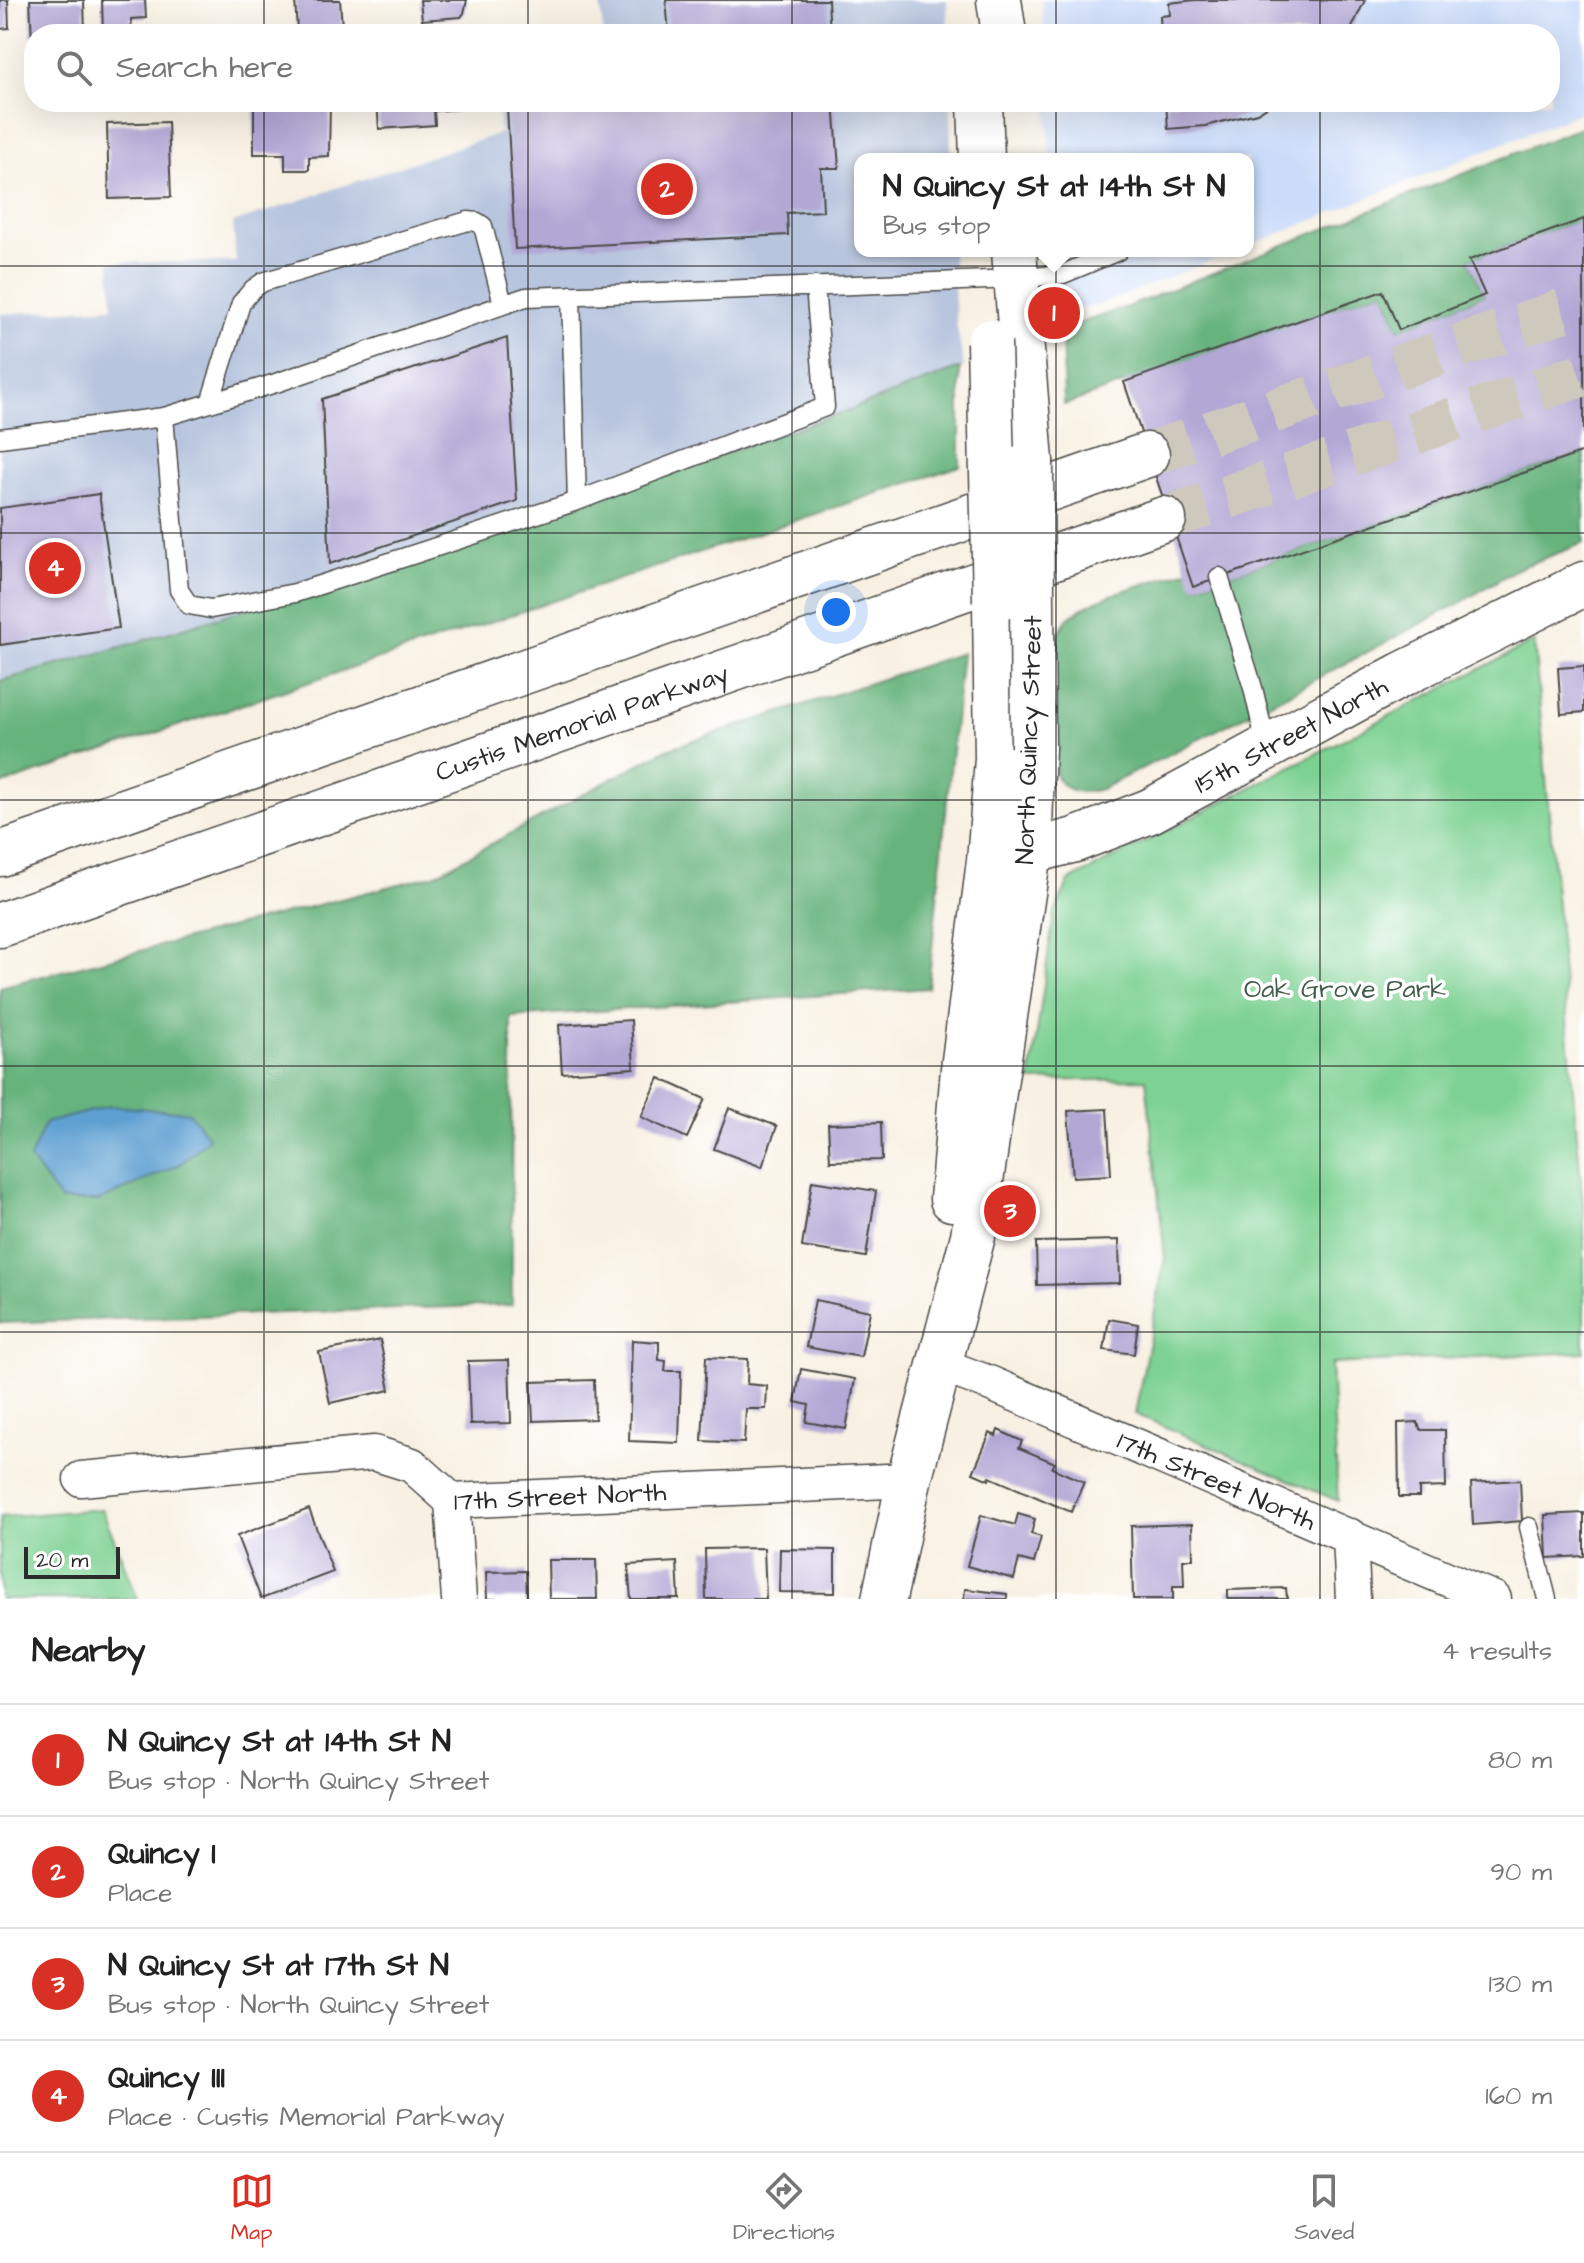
<!DOCTYPE html>
<html lang="en">
<head>
<meta charset="utf-8">
<style>
  :root { --surface:#fff; --page:#f2f2f2; --text:#222; --muted:#767676; --line:#e0e0e0; --accent:#d93025 }
  body { margin:0; font-family:"Architects Daughter",sans-serif; background:var(--page); color:var(--text) }
  .scale { position:absolute; left:24px; bottom:20px; width:96px; box-sizing:border-box; padding-left:8px; border:4px solid #2b2b2b; border-top:0; font-size:22px; line-height:28px; white-space:nowrap; color:#2b2b2b; -webkit-text-stroke:6px #fff; paint-order:stroke }
  .you { position:absolute; left:836px; top:612px; width:28px; height:28px; margin:-20px; border:6px solid #fff; border-radius:50%; background:#1a73e8; box-shadow:0 0 0 12px #1a73e833 }
  .badge { display:grid; place-items:center; width:52px; height:52px; border-radius:50%; background:var(--accent); color:#fff; font-size:26px; font-weight:700 }
  .pin { position:absolute; translate:-50% -50%; border:4px solid #fff; box-shadow:0 2px 8px #0006 }
  .popup { position:absolute; left:854px; top:153px; width:400px; height:104px; box-sizing:border-box; display:grid; place-content:center; border-radius:16px; background:var(--surface); filter:drop-shadow(0 2px 6px #0005); font-size:26px; white-space:nowrap; color:var(--muted) }
  .popup b { font-size:30px; color:var(--text) }
  .popup::after { content:''; position:absolute; left:50%; top:100%; margin-left:-16px; border:16px solid transparent; border-top-color:var(--surface) }
  .list { margin:0; padding:0; list-style:none }
  h2 { display:flex; justify-content:space-between; align-items:center; height:104px; margin:0; padding:0 32px; font-size:34px }
  h2 small { font-size:26px; font-weight:400; color:var(--muted) }
  .list li { display:grid; grid-template-columns:52px 1fr auto; gap:24px; align-items:center; box-sizing:border-box; height:112px; padding:0 32px; border-top:2px solid var(--line) }
  .list b { display:block; font-size:30px; white-space:nowrap }
  .list p { margin:0; font-size:26px; white-space:nowrap; color:var(--muted) }
  .list em { font-size:26px; font-style:normal; color:var(--muted) }
  .icon { flex:none; width:44px; height:44px; fill:none; stroke:currentColor; stroke-width:2; stroke-linecap:round; stroke-linejoin:round }
  .map { position:relative; flex:none; width:1584px; height:1599px; overflow:hidden }
  .search { position:absolute; background:var(--surface); box-shadow:0 8px 32px #0002; left:24px; right:24px; top:24px; height:88px; display:flex; align-items:center; gap:20px; box-sizing:border-box; padding:0 28px; border-radius:32px; color:var(--muted); font-size:30px }
  .sheet { height:552px; background:var(--surface) }
  nav { display:flex; justify-content:space-around; align-items:center; box-sizing:border-box; height:112px; border-top:2px solid var(--line); background:var(--surface); font-size:22px; color:var(--muted) }
  nav a { display:grid; justify-items:center; gap:4px }
  nav .on { color:var(--accent) }
  .map>svg:first-child { display:block }
  .built { fill:#cadcf9 }
  .industrial { fill:#b7c5de }
  .green { fill:#7dd193; stroke:#547e5f; stroke-width:2 }
  .forest { fill:#66b37d; stroke:#486f54; stroke-width:2 }
  .water { fill:#5ea0d2; stroke:#44667e; stroke-width:2 }
  .building { fill:#b2a7d5 }
  .lines { fill:none; stroke-linecap:round; stroke-linejoin:round }
  .highway-tunnel { stroke:#cfc9bd; stroke-width:44; stroke-dasharray:44 22; stroke-linecap:butt }
  .lane-casing { stroke:#4a4946; stroke-width:21 }
  .street-casing { stroke:#4a4946; stroke-width:37 }
  .secondary-casing { stroke:#4a4946; stroke-width:47 }
  .highway-casing { stroke:#4a4946; stroke-width:47 }
  .lane { stroke:#fff; stroke-width:18 }
  .street { stroke:#fff; stroke-width:34 }
  .secondary { stroke:#fff; stroke-width:44 }
  .highway { stroke:#fff; stroke-width:44 }
  .secondary-bridge-casing { stroke:#4a4946; stroke-width:47; stroke-linecap:butt }
  .secondary-bridge { stroke:#fff; stroke-width:44 }
  .grid { fill:none; stroke:#2b2b2b; stroke-width:2; stroke-opacity:0.55 }
  .labels { text-anchor:middle; stroke-width:7; stroke-linejoin:round; paint-order:stroke }
  .street-label { font-size:26px; fill:#2b2b2b; stroke:#fff }
  .park-label { font-size:26px; fill:#445d4a; stroke:#fff }
</style>
</head>
<body>
<div class="map">
<svg width="1584" height="1599" viewBox="0 0 1584 1599">
  <rect width="100%" height="100%" fill="#fff"/>
  <filter id="ink" filterUnits="userSpaceOnUse"><feTurbulence type="fractalNoise" baseFrequency=".0125" numOctaves="2"/><feDisplacementMap in="SourceGraphic" scale="16" xChannelSelector="R" yChannelSelector="G"/><feConvolveMatrix kernelMatrix="1 2 1 2 8 2 1 2 1" color-interpolation-filters="sRGB"/></filter>
  <filter id="wash" filterUnits="userSpaceOnUse"><feTurbulence type="fractalNoise" baseFrequency=".006" numOctaves="4" result="noise"/><feDisplacementMap in="SourceGraphic" scale="32" xChannelSelector="R" yChannelSelector="G"/><feGaussianBlur stdDeviation="1.8" result="paint"/><feColorMatrix in="noise" values="0 0 0 0 0 0 0 0 0 0 0 0 0 0 0 0 0 1.4 0 .05"/><feComposite in="paint" operator="in"/></filter>
  <g filter="url(#wash)">
    <rect width="100%" height="100%" fill="#f8f0e2"/>
    <path class="built" d="M 1042,0 L 1584,0 L 1584,111 L 1248,246 L 1248,159 L 1050,159 L 1047,102 L 1550,102 L 1550,34 L 1044,34 Z
      M 1053,251 L 1235,251 L 1099,305 L 1054,313 Z"/>
    <path class="industrial" d="M 600,0 L 947,0 L 948,34 L 603,34 Z
      M 497,102 L 950,102 L 951,159 L 860,159 L 860,251 L 952,251 L 956,322 L 964,367 L 855,408 L 542,517 L 135,643 L 0,681 L 0,314 L 113,307 L 110,262 L 236,262 L 233,223 L 500,133 Z"/>
    <path class="green" d="M 1534,641 L 1584,1216 L 1584,1352 L 1331,1364 L 1338,1501 L 1135,1414 L 1165,1258 L 1146,1079 L 1030,1081 L 1054,914 L 1069,881 Z
      M 102,1509 L 138,1599 L 0,1599 L 0,1517 Z"/>
    <path class="forest" d="M 1584,126 L 1584,219 L 1469,260 L 1485,295 L 1399,330 L 1383,291 L 1064,405 L 1062,329 L 1127,307 Z
      M 960,368 L 960,466 L 0,785 L 0,681 L 135,643 L 542,517 L 855,408 Z
      M 1584,452 L 1584,543 L 1517,569 L 1462,602 L 1294,691 L 1101,789 C 1085,793 1067,795 1057,778 C 1050,765 1053,663 1056,644 C 1057,637 1061,627 1066,621 C 1083,599 1159,580 1188,570 L 1194,587 Z
      M 962,653 L 928,988 L 511,1017 L 512,1305 L 0,1323 L 0,987 L 434,875 L 667,749 Z"/>
    <path class="water" d="M 110,1106 L 189,1112 L 209,1138 L 181,1164 L 99,1201 L 61,1201 L 30,1159 L 45,1123 Z"/>
    <g id="blocks">
      <path class="building" d="M 0,0 L 8,0 L 9,28 L 0,29 Z
        M 30,0 L 84,0 L 85,34 L 34,34 L 34,40 L 32,41 Z
        M 102,0 L 145,0 L 146,18 L 131,19 L 132,34 L 103,34 Z
        M 295,0 L 340,0 L 342,27 L 297,30 Z
        M 420,0 L 467,0 L 464,13 L 461,17 L 422,20 Z
        M 666,0 L 828,0 L 830,34 L 669,34 Z
        M 1195,0 L 1365,0 L 1349,34 L 1161,34 L 1160,16 L 1170,15 L 1169,3 Z
        M 254,102 L 330,102 L 329,156 L 309,157 L 309,170 L 285,170 L 285,154 L 254,154 Z
        M 377,102 L 461,102 L 461,109 L 434,111 L 435,125 L 379,129 Z
        M 609,102 L 834,102 L 839,168 L 821,168 L 823,211 L 787,213 L 788,235 L 515,249 L 507,108 Z
        M 1166,102 L 1275,102 L 1257,113 L 1205,126 L 1168,129 Z
        M 168,122 L 171,197 L 109,199 L 107,124 Z
        M 1584,219 L 1584,452 L 1193,587 L 1124,382 L 1383,291 L 1399,330 L 1485,295 L 1469,260 Z
        M 507,338 L 517,501 L 330,564 L 322,399 Z
        M 99,494 L 119,628 L 0,645 L 0,508 Z
        M 1584,666 L 1584,712 L 1561,714 L 1558,668 Z
        M 631,1020 L 634,1068 L 562,1073 L 559,1025 Z
        M 659,1078 L 705,1099 L 687,1138 L 641,1117 Z
        M 729,1108 L 777,1126 L 762,1167 L 714,1149 Z
        M 1107,1109 L 1111,1175 L 1073,1177 L 1068,1111 Z
        M 881,1122 L 882,1160 L 830,1161 L 828,1124 Z
        M 812,1181 L 876,1191 L 866,1257 L 802,1247 Z
        M 1119,1240 L 1120,1283 L 1037,1285 L 1036,1242 Z
        M 815,1300 L 870,1311 L 861,1357 L 806,1347 Z
        M 1109,1319 L 1138,1324 L 1134,1354 L 1104,1350 Z
        M 380,1340 L 390,1390 L 330,1403 L 319,1352 Z
        M 632,1340 L 659,1342 L 659,1360 L 666,1361 L 665,1371 L 681,1371 L 679,1443 L 629,1441 Z
        M 706,1357 L 748,1359 L 747,1384 L 767,1386 L 766,1409 L 746,1409 L 744,1443 L 702,1441 Z
        M 509,1360 L 511,1423 L 470,1424 L 468,1361 Z
        M 801,1369 L 855,1379 L 846,1429 L 806,1422 L 809,1405 L 795,1402 Z
        M 594,1380 L 595,1419 L 533,1421 L 531,1382 Z
        M 1417,1422 L 1421,1430 L 1445,1430 L 1446,1487 L 1419,1488 L 1419,1497 L 1399,1497 L 1398,1423 Z
        M 998,1430 L 1022,1441 L 1019,1448 L 1055,1463 L 1052,1468 L 1084,1482 L 1071,1512 L 990,1477 L 989,1480 L 973,1473 L 990,1433 L 996,1436 Z
        M 1520,1480 L 1522,1521 L 1473,1525 L 1471,1483 Z
        M 309,1509 L 333,1572 L 261,1599 L 237,1536 Z
        M 1584,1513 L 1584,1556 L 1547,1558 L 1545,1515 Z
        M 1018,1514 L 1035,1519 L 1031,1534 L 1041,1537 L 1034,1563 L 1019,1559 L 1014,1579 L 967,1566 L 981,1515 L 1015,1525 Z
        M 1192,1524 L 1193,1559 L 1183,1559 L 1184,1586 L 1173,1586 L 1173,1599 L 1133,1599 L 1131,1526 Z
        M 764,1548 L 766,1599 L 706,1599 L 705,1549 Z
        M 780,1549 L 835,1550 L 835,1593 L 779,1592 Z
        M 548,1560 L 596,1560 L 597,1599 L 549,1599 Z
        M 677,1562 L 679,1599 L 631,1599 L 628,1565 Z
        M 526,1571 L 527,1599 L 487,1599 L 486,1572 Z
        M 1286,1588 L 1287,1599 L 1228,1599 L 1228,1590 Z
        M 965,1589 L 1007,1594 L 1007,1599 L 964,1599 Z"/>
    </g>
  </g>
  <g filter="url(#ink)">
    <use href="#blocks" fill-opacity="0" stroke="#4a4946" stroke-width="2"/>
    <g class="lines">
      <path class="highway-tunnel" d="M 1147,455 L 1584,303
        M 1164,519 L 1584,374"/>
      <defs>
        <path id="lane" d="M 571,295 L 577,501 L 825,407 L 815,286
          M 210,403 L 241,303 L 253,289 L 263,282 L 468,221 L 477,222 L 483,226 L 503,304
          M 164,417 L 179,590 L 189,605 L 211,609 L 295,593 L 577,501
          M 0,438 L 164,417 L 276,383 L 526,297 L 1016,279 L 1063,274 L 1118,251
          M 1219,577 L 1253,688 L 1267,748
          M 1529,1527 L 1547,1599"/>
        <g id="street">
          <path id="s1" d="M 938,1364 L 989,1383 L 1494,1599"/>
          <path id="s2" d="M 81,1479 L 374,1453 L 412,1465 L 452,1501 L 909,1480"/>
          <path d="M 452,1501 L 459,1599"/>
          <path d="M 1350,1536 L 1353,1599"/>
        </g>
        <g id="secondary">
          <path d="M 999,0 L 1004,34"/>
          <path d="M 980,102 L 982,159"/>
          <path d="M 1014,251 L 1031,461"/>
          <path id="s3" d="M 1029,852 L 1075,840 L 1150,811 L 1401,675 L 1584,584"/>
          <path d="M 952,1199 L 963,1069 L 989,861 L 997,759 L 995,601"/>
          <path d="M 884,1599 L 909,1480 L 973,1236 L 1029,852 L 1033,747"/>
        </g>
        <g id="highway">
          <path d="M 0,854 L 1147,455"/>
          <path id="s4" d="M 0,925 L 1164,519"/>
        </g>
      </defs>
      <use href="#lane" class="lane-casing"/>
      <use href="#street" class="street-casing"/>
      <use href="#secondary" class="secondary-casing"/>
      <use href="#highway" class="highway-casing"/>
      <use href="#lane" class="lane"/>
      <use href="#street" class="street"/>
      <use href="#secondary" class="secondary"/>
      <use href="#highway" class="highway"/>
      <defs>
        <path id="secondary-bridge" d="M 989,342 L 995,601
          M 1031,461 L 1033,747"/>
      </defs>
      <use href="#secondary-bridge" class="secondary-bridge-casing"/>
      <use href="#secondary-bridge" class="secondary-bridge"/>
    </g>
  </g>
  <path class="grid" d="M 264,0 L 264,34M 528,0 L 528,34M 792,0 L 792,34M 1056,0 L 1056,34M 1320,0 L 1320,34M 264,102 L 264,1599M 528,102 L 528,1599M 792,102 L 792,1599M 1056,102 L 1056,1599M 1320,102 L 1320,1599M 0,266 L 1584,266M 0,533 L 1584,533M 0,800 L 1584,800M 0,1066 L 1584,1066M 0,1332 L 1584,1332"/>
  <g class="labels">
    <g class="street-label">
      <text dy="9" stroke="none"><textPath href="#s4" startOffset="616">Custis Memorial Parkway</textPath></text>
      <text dy="9" stroke="none"><textPath href="#s3" startOffset="288">15th Street North</textPath></text>
      <text transform="translate(1028 740) rotate(-88)" y="9">North Quincy Street</text>
      <text dy="9" stroke="none"><textPath href="#s1" startOffset="302">17th Street North</textPath></text>
      <text dy="9" stroke="none"><textPath href="#s2" startOffset="496">17th Street North</textPath></text>
    </g>
    <g class="park-label">
      <text x="1345" y="997">Oak Grove Park</text>
    </g>
  </g>
</svg>
<div class="scale">20 m</div>
<div class="you"></div>
<div class="pin badge" style="left:1054px;top:313px">1</div>
<div class="popup"><b>N Quincy St at 14th St N</b>Bus stop</div>
<div class="pin badge" style="left:667px;top:189px">2</div>
<div class="pin badge" style="left:1010px;top:1211px">3</div>
<div class="pin badge" style="left:55px;top:568px">4</div>
<div class="search"><svg class="icon" aria-label="search" viewBox="0 0 24 24"><circle cx="10" cy="10" r="6"/><path d="M15 15l6 6"/></svg>Search here</div>
</div>
<section class="sheet">
<h2>Nearby<small>4 results</small></h2>
<ul class="list">
<li><span class="badge">1</span><div><b>N Quincy St at 14th St N</b><p>Bus stop · North Quincy Street</p></div><em>80 m</em></li>
<li><span class="badge">2</span><div><b>Quincy I</b><p>Place</p></div><em>90 m</em></li>
<li><span class="badge">3</span><div><b>N Quincy St at 17th St N</b><p>Bus stop · North Quincy Street</p></div><em>130 m</em></li>
<li><span class="badge">4</span><div><b>Quincy III</b><p>Place · Custis Memorial Parkway</p></div><em>160 m</em></li>
</ul>
</section>
<nav>
<a class="on"><svg class="icon" aria-label="map" viewBox="0 0 24 24"><path d="M3 6l6-2 6 2 6-2v14l-6 2-6-2-6 2zM9 4v14M15 6v14"/></svg>Map</a>
<a><svg class="icon" aria-label="directions" viewBox="0 0 24 24"><path d="M12 3l9 9-9 9-9-9zM9 14v-3h6M13 9l2 2-2 2"/></svg>Directions</a>
<a><svg class="icon" aria-label="saved" viewBox="0 0 24 24"><path d="M7 4h10v16l-5-4-5 4z"/></svg>Saved</a>
</nav>
</body>
</html>
